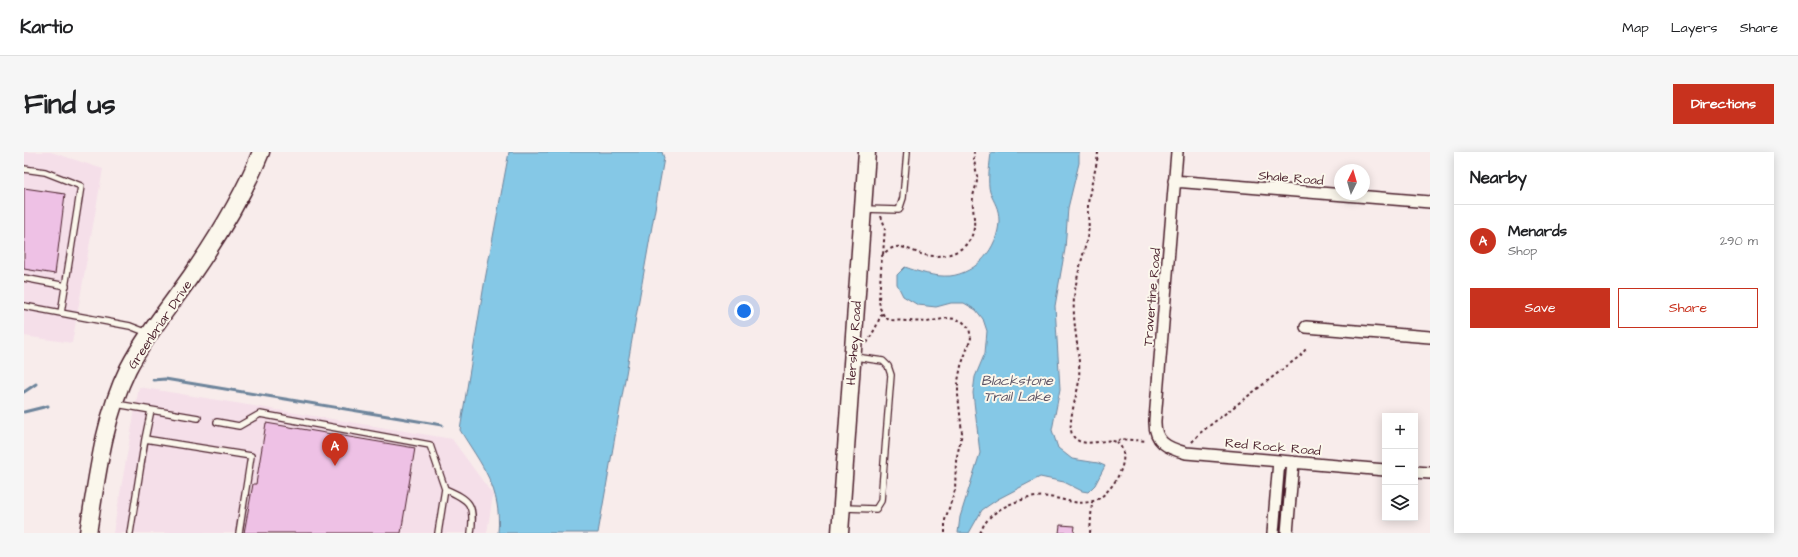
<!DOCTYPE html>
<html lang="en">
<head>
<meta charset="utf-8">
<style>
  :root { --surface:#fff; --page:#f6f6f6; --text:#202124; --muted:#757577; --line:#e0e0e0; --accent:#c8321e }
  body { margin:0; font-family:"Architects Daughter",sans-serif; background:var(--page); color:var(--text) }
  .controls { position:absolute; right:12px; bottom:12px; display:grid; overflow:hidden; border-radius:0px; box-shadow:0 2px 10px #0003 }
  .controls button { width:36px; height:36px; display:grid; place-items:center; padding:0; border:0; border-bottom:1px solid var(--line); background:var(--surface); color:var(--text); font:20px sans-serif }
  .compass { position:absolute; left:1310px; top:12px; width:36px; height:36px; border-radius:50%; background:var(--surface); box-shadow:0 2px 10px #0003; rotate:5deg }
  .you { position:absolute; left:720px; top:159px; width:14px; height:14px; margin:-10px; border:3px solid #fff; border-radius:50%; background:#1a73e8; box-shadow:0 0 0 6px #1a73e833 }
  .badge { display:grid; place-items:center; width:26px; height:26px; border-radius:50%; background:var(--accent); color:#fff; font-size:13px; font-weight:700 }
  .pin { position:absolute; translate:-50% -33px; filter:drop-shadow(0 1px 2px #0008) }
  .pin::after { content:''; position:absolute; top:21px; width:14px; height:12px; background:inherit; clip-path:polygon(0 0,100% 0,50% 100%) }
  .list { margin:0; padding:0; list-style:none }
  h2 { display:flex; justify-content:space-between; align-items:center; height:52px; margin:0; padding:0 16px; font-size:17px }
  h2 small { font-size:13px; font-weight:400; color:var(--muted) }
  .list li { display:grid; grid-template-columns:26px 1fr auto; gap:12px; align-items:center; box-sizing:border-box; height:72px; padding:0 16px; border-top:1px solid var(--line) }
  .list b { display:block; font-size:15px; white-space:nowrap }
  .list p { margin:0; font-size:13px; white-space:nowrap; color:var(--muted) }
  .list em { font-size:13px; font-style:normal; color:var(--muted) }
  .actions { display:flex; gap:8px; padding:12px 16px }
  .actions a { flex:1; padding:9px 0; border:1px solid var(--accent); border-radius:0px; text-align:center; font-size:14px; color:var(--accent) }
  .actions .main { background:var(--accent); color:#fff }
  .icon { flex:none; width:22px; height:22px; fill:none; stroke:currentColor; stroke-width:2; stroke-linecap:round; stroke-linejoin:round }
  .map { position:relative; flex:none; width:1406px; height:381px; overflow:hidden; border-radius:0px }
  header { display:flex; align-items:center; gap:24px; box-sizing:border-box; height:56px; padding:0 20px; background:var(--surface); border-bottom:1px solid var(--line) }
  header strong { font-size:19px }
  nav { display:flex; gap:22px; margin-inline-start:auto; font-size:14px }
  .intro { display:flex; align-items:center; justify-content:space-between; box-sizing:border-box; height:96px; padding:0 24px }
  h1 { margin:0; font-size:28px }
  .button { padding:10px 18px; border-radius:0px; background:var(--accent); color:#fff; font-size:14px; font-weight:700 }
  main { display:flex; gap:24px; padding:0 24px }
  aside { flex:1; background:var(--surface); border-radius:0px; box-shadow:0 2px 10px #0003 }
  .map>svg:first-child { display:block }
  .built { fill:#f5dfe9 }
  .water { fill:#85c8e6; stroke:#6d849b }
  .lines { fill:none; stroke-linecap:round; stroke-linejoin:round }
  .stream { stroke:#6d849b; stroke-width:3 }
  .building { fill:#eec1e5; stroke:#4a1f2b }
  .lane-casing { stroke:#4a1f2b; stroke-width:8 }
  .street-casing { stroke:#4a1f2b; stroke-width:14 }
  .secondary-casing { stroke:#4a1f2b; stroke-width:19 }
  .path { stroke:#4a1f2b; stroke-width:2; stroke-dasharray:3 3; stroke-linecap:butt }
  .lane { stroke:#fbf7ec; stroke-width:5.5 }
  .street { stroke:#fbf7ec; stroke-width:11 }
  .secondary { stroke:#fbf7ec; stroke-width:16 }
  .labels { text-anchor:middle; stroke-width:4; stroke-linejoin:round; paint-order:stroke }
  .street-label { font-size:13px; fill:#4a1f2b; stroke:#fbf7ec }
  .water-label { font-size:14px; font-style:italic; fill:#5c5263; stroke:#fbf7ec }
</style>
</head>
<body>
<header>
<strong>Kartio</strong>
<nav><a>Map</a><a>Layers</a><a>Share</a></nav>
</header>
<div class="intro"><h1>Find us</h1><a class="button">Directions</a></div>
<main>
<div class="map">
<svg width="1406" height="381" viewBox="0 0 1406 381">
  <rect width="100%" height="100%" fill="#f8eceb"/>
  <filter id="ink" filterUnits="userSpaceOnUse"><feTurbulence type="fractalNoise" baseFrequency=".025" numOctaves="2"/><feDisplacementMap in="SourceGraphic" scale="8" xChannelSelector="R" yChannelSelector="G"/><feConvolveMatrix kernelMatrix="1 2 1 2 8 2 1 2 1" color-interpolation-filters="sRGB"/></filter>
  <g filter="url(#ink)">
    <path class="built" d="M 0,0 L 27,0 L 79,17 L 48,191 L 0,184 Z
      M 115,235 L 428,287 L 469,343 L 463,381 L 89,381 Z"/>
    <path class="water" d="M 485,0 L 638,0 L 640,6 L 574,381 L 474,381 C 478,336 458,314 436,278 L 460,133 Z
      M 967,0 L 1055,0 L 1055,11 L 1044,56 L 1041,97 L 1031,154 L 1036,237 L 1028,278 L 1034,296 L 1048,307 L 1074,311 L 1081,314 L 1071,333 L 1064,340 L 1058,339 L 1040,330 L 1016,325 L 974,347 L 958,358 L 945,381 L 934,381 L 936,365 L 956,301 L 949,241 L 951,225 L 961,201 L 963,179 L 959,167 L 952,158 L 940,151 L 927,151 L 912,155 L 894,153 L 879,144 L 873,132 L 873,123 L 881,115 C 895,120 910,125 926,124 C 953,121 974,96 975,69 C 975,55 970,51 966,40 C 963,31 966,10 967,0 Z"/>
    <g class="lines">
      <path class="stream" d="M 129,228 L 141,227 L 418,273
        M 0,240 L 12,232
        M 0,260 L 24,254"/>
    </g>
    <path class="building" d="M 0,36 L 41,42 L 31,122 L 0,117 Z
      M 242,271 L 391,296 L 377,381 L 220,381 L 229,332 L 232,332 Z
      M 1036,373 L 1051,374 L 1050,381 L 1035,381 Z"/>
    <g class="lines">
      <defs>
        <path id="lane" d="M 0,17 L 21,20 L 57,34 L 37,161
          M 840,57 L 875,58 L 879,46 L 883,0
          M 0,126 L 42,134
          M 0,154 L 106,174 L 124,181
          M 92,252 L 174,266
          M 193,270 L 215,274 L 236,262 L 406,293 L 421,337 L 414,381
          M 121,287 L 127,258
          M 421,337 C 446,348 451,352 447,381
          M 820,356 L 852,357 L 857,349 L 867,223 L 864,214 L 859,209 L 831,205
          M 106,381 L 121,287 L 227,304 L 215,381"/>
        <path id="street" d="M 1153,0 L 1131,268 C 1130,290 1143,296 1162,301 L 1361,318
          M 1150,29 L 1406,50
          M 1282,175 L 1406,185
          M 1391,320 L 1406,321
          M 1249,381 L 1255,309
          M 1263,381 L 1269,310"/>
        <path id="secondary" d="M 64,381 C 73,326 79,268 104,217 C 121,184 146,154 167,124 C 194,85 219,44 237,0
          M 816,381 L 843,0"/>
      </defs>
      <use href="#lane" class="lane-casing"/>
      <use href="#street" class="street-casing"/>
      <use href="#secondary" class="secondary-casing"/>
      <path class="path" d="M 1074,0 C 1073,18 1065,35 1064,54 C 1063,62 1066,72 1064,81 C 1060,103 1052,124 1050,146 C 1048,174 1057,201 1055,228 C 1054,241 1043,270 1048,282 C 1054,295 1070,290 1081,289 C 1085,288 1089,289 1093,290 L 1096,287 L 1123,289
        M 857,64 L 861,75 L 859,103
        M 843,191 L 852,175 L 858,160
        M 1168,290 L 1176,281 L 1276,204 L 1282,197
        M 921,381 L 921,368 L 931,338 L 932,309 L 938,281 L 934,243 L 934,229 L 937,214 L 947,186 L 945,176 L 938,169 L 931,167 L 924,166 L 903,170 L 865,168 L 860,164 L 856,156 L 855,147 L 858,104 C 862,98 870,94 877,95 C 883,96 891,100 897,102 C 918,108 946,101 950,76 C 951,66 948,55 949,45 C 950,38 954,31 953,24 C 952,16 949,8 950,0
        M 956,381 C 958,378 959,373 962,370 C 972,354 1007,342 1025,345 C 1041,347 1053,354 1069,349 C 1087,344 1111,305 1093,290
        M 1066,381 L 1068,350"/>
      <use href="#lane" class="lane"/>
      <use href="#street" class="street"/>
      <use href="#secondary" class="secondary"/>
    </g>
  </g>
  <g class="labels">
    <g class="street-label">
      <text transform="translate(1267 25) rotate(5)" y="5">Shale Road</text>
      <text transform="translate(1127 145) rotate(-85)" y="5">Travertine Road</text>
      <text transform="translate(135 172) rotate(-56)" y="5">Greenbriar Drive</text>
      <text transform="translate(829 191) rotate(-86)" y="5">Hershey Road</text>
      <text transform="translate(1249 294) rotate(5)" y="5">Red Rock Road</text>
    </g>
    <g class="water-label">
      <text x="993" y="233">Blackstone<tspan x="993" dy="16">Trail Lake</tspan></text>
    </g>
  </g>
</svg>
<div class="controls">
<button>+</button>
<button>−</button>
<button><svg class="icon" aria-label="layers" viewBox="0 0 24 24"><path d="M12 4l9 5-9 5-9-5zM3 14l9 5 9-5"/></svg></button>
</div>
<svg class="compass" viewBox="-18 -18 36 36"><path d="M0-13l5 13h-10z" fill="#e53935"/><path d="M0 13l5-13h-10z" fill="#757577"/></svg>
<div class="you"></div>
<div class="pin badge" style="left:311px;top:314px">A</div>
</div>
<aside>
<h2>Nearby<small></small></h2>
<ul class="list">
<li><span class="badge">A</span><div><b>Menards</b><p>Shop</p></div><em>290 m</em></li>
</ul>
<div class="actions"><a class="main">Save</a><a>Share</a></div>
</aside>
</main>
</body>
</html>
